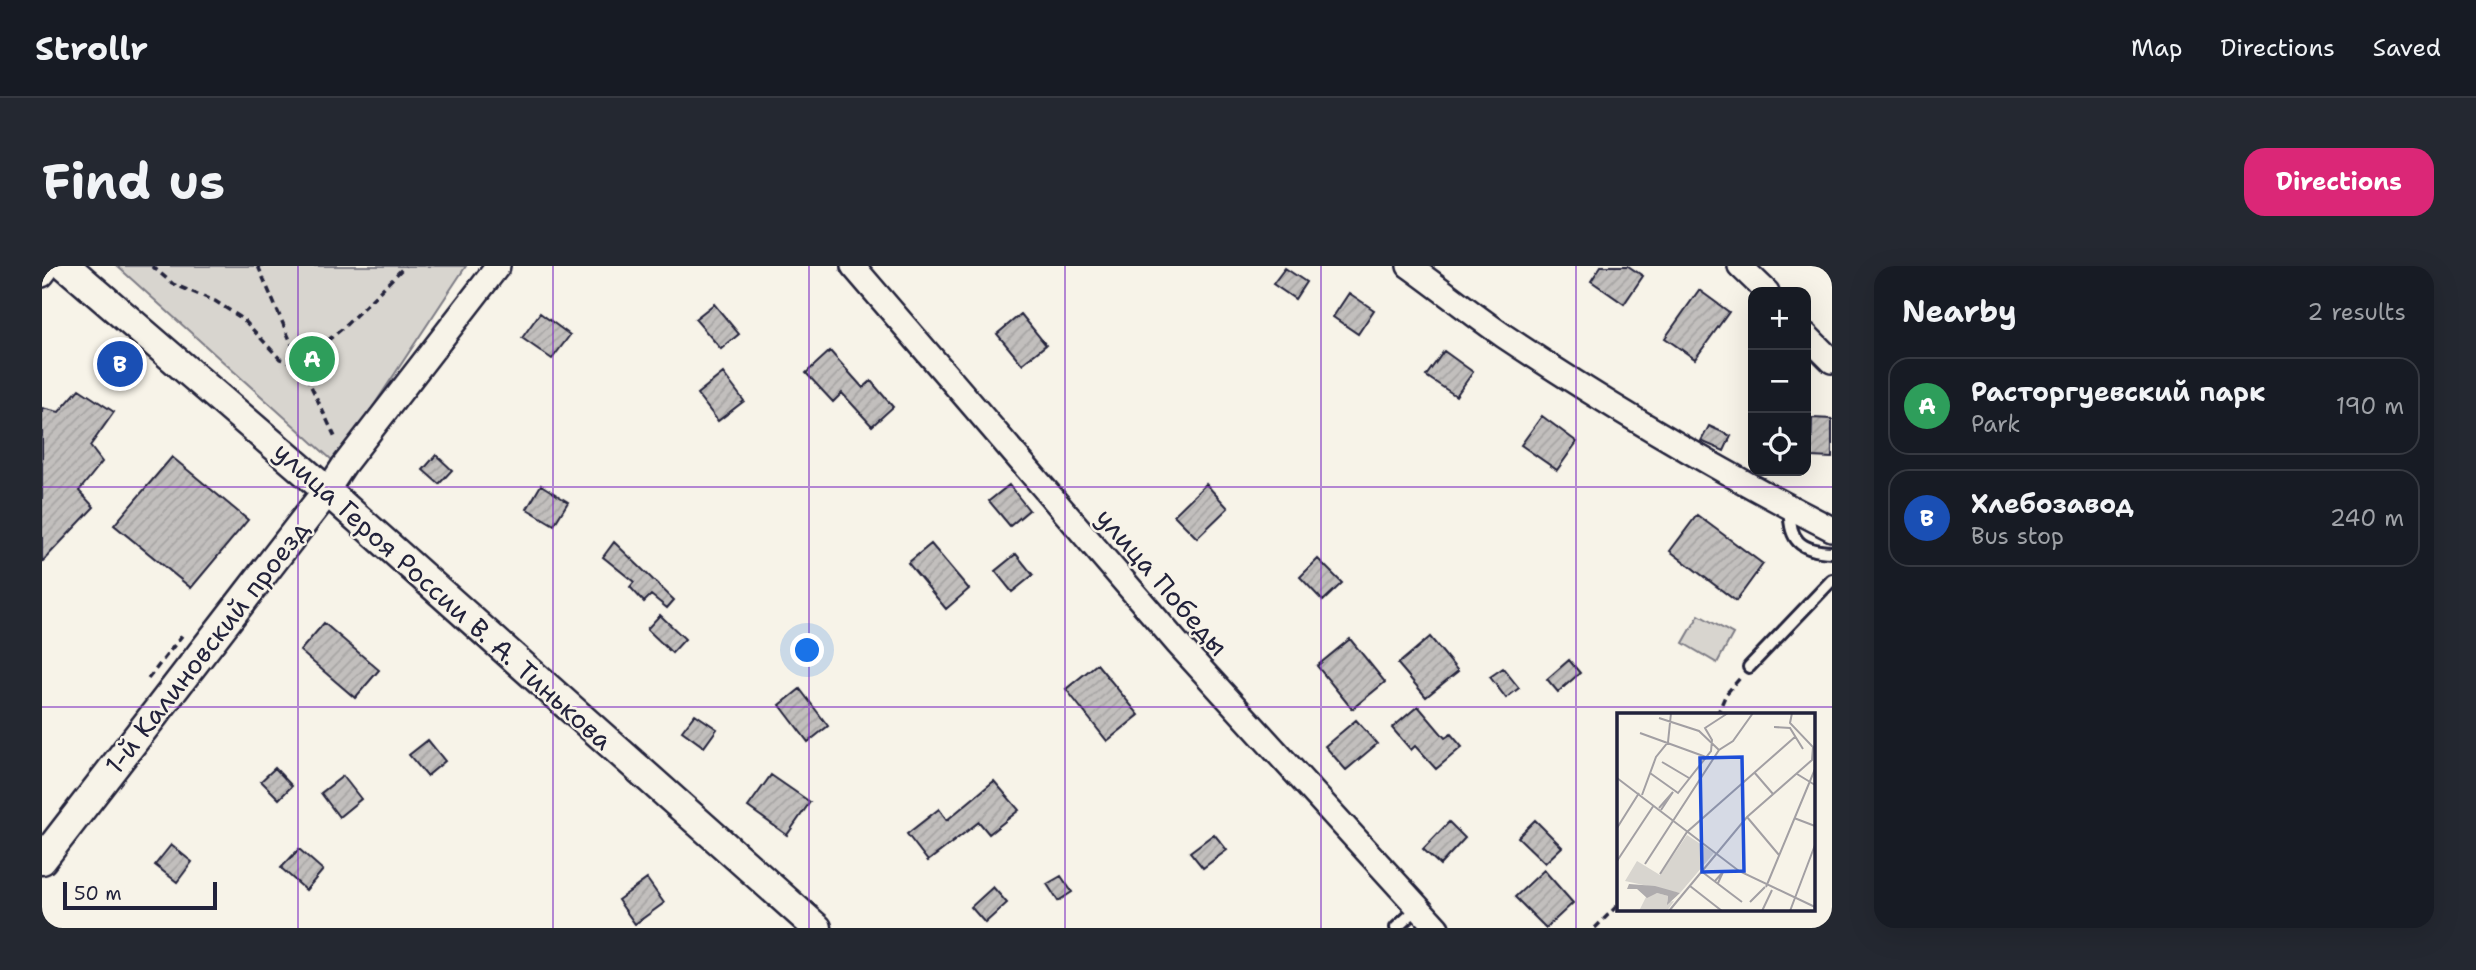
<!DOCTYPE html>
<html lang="en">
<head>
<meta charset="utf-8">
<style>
  :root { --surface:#171b24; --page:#242831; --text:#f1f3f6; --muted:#9ea1a6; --line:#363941; --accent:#db2777 }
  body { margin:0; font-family:"Shantell Sans",sans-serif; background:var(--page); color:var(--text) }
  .controls { position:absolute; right:21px; top:21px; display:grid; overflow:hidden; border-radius:14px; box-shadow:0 7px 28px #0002 }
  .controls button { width:63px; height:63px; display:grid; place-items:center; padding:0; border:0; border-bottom:2px solid var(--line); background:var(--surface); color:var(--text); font:35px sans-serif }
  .scale { position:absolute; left:21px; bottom:18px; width:154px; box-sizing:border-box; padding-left:7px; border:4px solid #22223b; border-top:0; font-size:19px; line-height:24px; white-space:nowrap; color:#22223b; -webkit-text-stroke:5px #f7f3e8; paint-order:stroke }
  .you { position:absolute; left:766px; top:385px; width:24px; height:24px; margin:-18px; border:5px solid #fff; border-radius:50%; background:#1a73e8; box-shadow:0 0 0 10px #1a73e833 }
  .badge { display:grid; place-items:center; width:46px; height:46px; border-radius:50%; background:var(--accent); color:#fff; font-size:23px; font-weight:700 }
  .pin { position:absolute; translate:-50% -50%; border:4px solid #fff; box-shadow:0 2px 7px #0006 }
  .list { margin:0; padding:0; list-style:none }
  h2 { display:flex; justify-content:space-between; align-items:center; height:91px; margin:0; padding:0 28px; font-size:30px }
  h2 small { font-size:23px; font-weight:400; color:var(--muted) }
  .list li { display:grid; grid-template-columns:46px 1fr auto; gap:21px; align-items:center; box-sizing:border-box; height:98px; margin:0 14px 14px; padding:0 14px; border:2px solid var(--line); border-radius:21px }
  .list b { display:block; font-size:26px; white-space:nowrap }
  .list p { margin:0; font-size:23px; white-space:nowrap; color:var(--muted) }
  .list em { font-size:23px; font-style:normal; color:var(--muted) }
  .icon { flex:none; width:38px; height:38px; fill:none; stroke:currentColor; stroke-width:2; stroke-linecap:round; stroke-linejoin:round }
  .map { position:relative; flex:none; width:1790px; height:662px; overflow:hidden; border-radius:21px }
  header { display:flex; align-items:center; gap:42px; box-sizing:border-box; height:98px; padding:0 35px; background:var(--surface); border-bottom:2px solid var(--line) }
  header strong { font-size:33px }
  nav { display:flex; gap:38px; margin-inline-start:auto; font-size:24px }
  .intro { display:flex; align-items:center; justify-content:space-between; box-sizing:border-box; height:168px; padding:0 42px }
  h1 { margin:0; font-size:49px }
  .button { padding:18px 32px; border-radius:21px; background:var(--accent); color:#fff; font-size:24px; font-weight:700 }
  main { display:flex; gap:42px; padding:0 42px }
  aside { flex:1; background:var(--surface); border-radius:21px; box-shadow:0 7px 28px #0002 }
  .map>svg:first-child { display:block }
  .park { fill:#d8d5cf; stroke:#7d7c85; stroke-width:2 }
  .building { fill:url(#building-hatch); stroke:#22223b; stroke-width:2 }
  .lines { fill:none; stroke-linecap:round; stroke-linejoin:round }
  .service-casing { stroke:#22223b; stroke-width:16 }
  .minor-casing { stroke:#22223b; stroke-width:28 }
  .tertiary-casing { stroke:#22223b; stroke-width:33 }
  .path { stroke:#22223b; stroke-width:3.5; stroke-dasharray:7 5; stroke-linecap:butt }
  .service { stroke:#f7f3e8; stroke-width:10 }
  .minor { stroke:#f7f3e8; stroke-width:23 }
  .tertiary { stroke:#f7f3e8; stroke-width:28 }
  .grid { fill:none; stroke:#7b2cbf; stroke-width:2; stroke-opacity:0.55 }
  .labels { text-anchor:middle; stroke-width:5; stroke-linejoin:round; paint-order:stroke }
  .street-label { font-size:26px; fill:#22223b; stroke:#f7f3e8 }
  .inset-road { fill:none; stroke:#a29fa3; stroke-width:2 }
  .view { fill:#1d4ed8; fill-opacity:0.15; stroke:#1d4ed8; stroke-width:3.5 }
  .inset-edge { fill:none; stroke:#22223b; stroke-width:3.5 }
</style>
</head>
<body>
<header>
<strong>Strollr</strong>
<nav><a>Map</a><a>Directions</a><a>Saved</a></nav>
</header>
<div class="intro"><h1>Find us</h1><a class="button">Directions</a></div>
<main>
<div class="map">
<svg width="1790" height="662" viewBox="0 0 1790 662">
  <defs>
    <pattern id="building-hatch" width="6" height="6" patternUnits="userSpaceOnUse" patternTransform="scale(1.75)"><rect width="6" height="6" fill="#c2bfbd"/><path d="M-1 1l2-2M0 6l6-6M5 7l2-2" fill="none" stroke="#a6a4a3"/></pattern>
  </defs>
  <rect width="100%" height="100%" fill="#f7f3e8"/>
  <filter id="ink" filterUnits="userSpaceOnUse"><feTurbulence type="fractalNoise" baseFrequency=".0143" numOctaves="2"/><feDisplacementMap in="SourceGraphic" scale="14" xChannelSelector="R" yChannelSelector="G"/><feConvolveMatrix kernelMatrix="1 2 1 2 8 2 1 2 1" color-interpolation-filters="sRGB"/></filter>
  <g filter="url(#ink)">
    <path class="park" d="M 75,0 L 424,0 L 301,186 L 290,194 Z
      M 1657,349 L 1691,368 L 1675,397 L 1641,377 Z"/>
    <path class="building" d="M 1559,0 L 1586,0 L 1601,10 L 1582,38 L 1549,15 Z
      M 1243,2 L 1264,16 L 1253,33 L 1231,18 Z
      M 1657,24 L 1687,46 L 1653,93 L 1623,72 Z
      M 1307,27 L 1332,44 L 1316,68 L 1291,51 Z
      M 672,38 L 697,68 L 679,83 L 653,53 Z
      M 498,47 L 528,69 L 510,93 L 480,72 Z
      M 979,48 L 1004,79 L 980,98 L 955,68 Z
      M 788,85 L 821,122 L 829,115 L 851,141 L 830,160 L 800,127 L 791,136 L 764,107 Z
      M 1402,85 L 1431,106 L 1414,130 L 1384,110 Z
      M 681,107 L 702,135 L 676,155 L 655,128 Z
      M 37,123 L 72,146 L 48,180 L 60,196 L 37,225 L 52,241 L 0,296 L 0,142 L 17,146 Z
      M 1500,150 L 1535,176 L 1515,204 L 1479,179 Z
      M 1770,152 L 1790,153 L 1790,192 L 1769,191 Z
      M 1667,160 L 1689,170 L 1682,185 L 1659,175 Z
      M 394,189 L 410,204 L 397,218 L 381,204 Z
      M 130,191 L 206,254 L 149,322 L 72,259 Z
      M 1164,218 L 1186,242 L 1155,272 L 1132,249 Z
      M 499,219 L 526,236 L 512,259 L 485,243 Z
      M 967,219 L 987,244 L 968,260 L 947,235 Z
      M 1655,249 L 1721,298 L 1694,335 L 1628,285 Z
      M 572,276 L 632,334 L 625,342 L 609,329 L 602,336 L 588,321 L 592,316 L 561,291 Z
      M 889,278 L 927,323 L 904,343 L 866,297 Z
      M 974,288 L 991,309 L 970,326 L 953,305 Z
      M 1276,293 L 1300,317 L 1281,335 L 1258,311 Z
      M 618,349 L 643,373 L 630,387 L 605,363 Z
      M 282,357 L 337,404 L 313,432 L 258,385 Z
      M 1388,371 L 1416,405 L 1384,431 L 1356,398 Z
      M 1308,373 L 1343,416 L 1310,443 L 1275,400 Z
      M 1527,394 L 1538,407 L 1516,426 L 1505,413 Z
      M 1055,398 L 1097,449 L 1065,475 L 1024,423 Z
      M 1461,402 L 1477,422 L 1464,432 L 1448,411 Z
      M 758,423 L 786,460 L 766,476 L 738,439 Z
      M 1376,440 L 1403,472 L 1409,468 L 1420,481 L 1394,503 L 1373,480 L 1369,484 L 1350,462 Z
      M 653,448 L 675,463 L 662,481 L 640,465 Z
      M 1314,454 L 1335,478 L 1304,504 L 1283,480 Z
      M 386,474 L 403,495 L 385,510 L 367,489 Z
      M 233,502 L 250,520 L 237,533 L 219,515 Z
      M 729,509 L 768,536 L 745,569 L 706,541 Z
      M 301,510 L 319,533 L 297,551 L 279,527 Z
      M 952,515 L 977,544 L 947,568 L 937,556 L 886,595 L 865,568 L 897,543 L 905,554 Z
      M 1493,554 L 1520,581 L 1503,597 L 1476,571 Z
      M 1407,556 L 1423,572 L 1398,599 L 1381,583 Z
      M 1172,568 L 1185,584 L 1161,602 L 1148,586 Z
      M 129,579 L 150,596 L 135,616 L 113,599 Z
      M 257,583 L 281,604 L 264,624 L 239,602 Z
      M 1502,604 L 1531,637 L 1504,662 L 1473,631 Z
      M 1019,610 L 1030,626 L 1016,635 L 1005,618 Z
      M 605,613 L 622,637 L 593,658 L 576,634 Z
      M 951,621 L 965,637 L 943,657 L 929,641 Z"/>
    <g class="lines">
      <defs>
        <path id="service" d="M 1748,241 C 1746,274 1758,285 1790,286
          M 1707,401 L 1790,314
          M 1354,662 L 1377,641"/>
        <path id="minor" d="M 811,0 L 1136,378 L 1395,662
          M 1367,0 C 1399,23 1430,48 1462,70 C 1567,140 1677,205 1790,263
          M 1698,0 L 1725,26
          M 0,9 L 7,0
          M 1764,69 L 1790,95
          M 285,225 L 302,199 L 456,0"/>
        <path id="tertiary" d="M 24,0 L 285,225 L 775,662
          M 0,594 L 285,225"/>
      </defs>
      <use href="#service" class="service-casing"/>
      <use href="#minor" class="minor-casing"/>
      <use href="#tertiary" class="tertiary-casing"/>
      <path class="path" d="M 110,0 L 131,18 L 173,35 L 201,53 L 238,93 L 258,97 L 301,62 L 363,0
        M 216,0 L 258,97 L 294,173
        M 106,413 L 142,367
        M 1675,449 L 1684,428 L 1698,412
        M 1553,662 L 1576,639"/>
      <use href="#service" class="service"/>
      <use href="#minor" class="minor"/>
      <use href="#tertiary" class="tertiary"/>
    </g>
  </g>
  <path class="grid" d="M 256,0 L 256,662M 511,0 L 511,662M 767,0 L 767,662M 1023,0 L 1023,662M 1279,0 L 1279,662M 1534,0 L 1534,662M 0,221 L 1790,221M 0,441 L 1790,441"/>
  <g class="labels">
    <g class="street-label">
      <text transform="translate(1120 316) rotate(49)" y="9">улица Победы</text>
      <text transform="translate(401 330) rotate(42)" y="9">улица Героя России В. А. Тинькова</text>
      <text transform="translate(165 381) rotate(-52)" y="9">1-й Калиновский проезд</text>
    </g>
  </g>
  <g transform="translate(1575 447)">
    <rect width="198" height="198" fill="#f7f3e8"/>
    <path d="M 70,122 L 97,140 L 63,180 L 8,168 L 20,148 L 43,162 ZM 40,180 L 51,183 L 50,189 L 57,188 L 50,198 L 22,198 L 30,182 Z" fill="#d8d5cf"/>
    <path d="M 12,171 L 38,173 L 63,180 L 50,192 L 51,183 L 40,180 L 30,185 L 20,176 L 10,176 Z" fill="#aeabad"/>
    <path class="inset-road" d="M 42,5 L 82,18 L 102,37M 157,14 L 173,15 L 186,36M 23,20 L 89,44M 45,49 L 72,65M 137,59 L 156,81M 33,60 L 61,80 L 94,38 L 95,27 L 88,15 L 111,0M 180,61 L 198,72M 0,65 L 122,158 L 198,194M 25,82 L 39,44 L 51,29 L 54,0M 42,95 L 56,79 L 44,97M 130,104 L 162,142M 177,105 L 198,113M 0,115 L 22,80M 0,148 L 37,92M 28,151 L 102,37 L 116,28 L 136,0M 84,158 L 125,189M 43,161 L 70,119 L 179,23M 98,168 L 106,159 L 101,170M 73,173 L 105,198M 149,174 L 198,56M 133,189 L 148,174M 52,198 L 130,104 L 195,47 L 196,34 L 173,10 L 175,0M 145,198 L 155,177M 173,198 L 198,132"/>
    <path class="view" d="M 125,44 L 127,158 L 85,159 L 83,45 Z"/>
    <rect width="198" height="198" class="inset-edge"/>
  </g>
</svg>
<div class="controls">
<button>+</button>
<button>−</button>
<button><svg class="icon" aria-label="locate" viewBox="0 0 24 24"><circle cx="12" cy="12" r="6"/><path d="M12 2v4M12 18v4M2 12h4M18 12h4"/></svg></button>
</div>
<div class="scale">50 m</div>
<div class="you"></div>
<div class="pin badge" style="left:270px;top:93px;background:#2e9e5b">A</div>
<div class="pin badge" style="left:78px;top:98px;background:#1a4fb4">B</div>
</div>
<aside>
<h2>Nearby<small>2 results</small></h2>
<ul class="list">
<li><span class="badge" style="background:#2e9e5b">A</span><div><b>Расторгуевский парк</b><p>Park</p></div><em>190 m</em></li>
<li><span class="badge" style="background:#1a4fb4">B</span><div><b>Хлебозавод</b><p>Bus stop</p></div><em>240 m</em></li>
</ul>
</aside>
</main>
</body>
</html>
